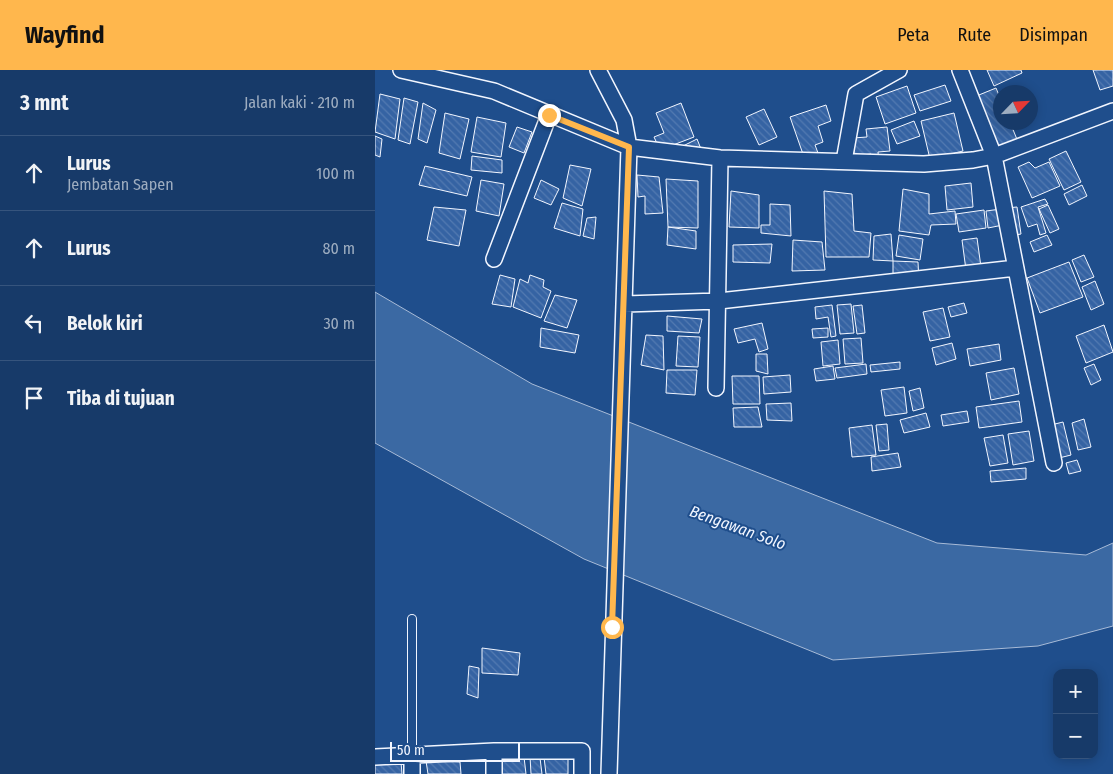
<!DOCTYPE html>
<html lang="id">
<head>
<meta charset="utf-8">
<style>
  :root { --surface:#173a69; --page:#20416f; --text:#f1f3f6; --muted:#9eadc0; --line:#36547d; --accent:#ffb74d }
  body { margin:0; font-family:"Fira Sans Condensed",sans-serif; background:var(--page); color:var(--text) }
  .controls { position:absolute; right:15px; bottom:15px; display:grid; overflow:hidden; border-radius:10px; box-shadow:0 2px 12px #0003 }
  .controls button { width:45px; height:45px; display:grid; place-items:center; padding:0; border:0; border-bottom:1px solid var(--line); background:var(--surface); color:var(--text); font:25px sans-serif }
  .compass { position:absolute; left:618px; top:15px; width:45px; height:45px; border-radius:50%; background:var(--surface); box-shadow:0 2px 12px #0003; rotate:65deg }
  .scale { position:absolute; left:15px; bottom:12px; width:130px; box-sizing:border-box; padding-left:5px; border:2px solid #f2f6ff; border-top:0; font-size:14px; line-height:18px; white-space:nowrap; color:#f2f6ff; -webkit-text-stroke:4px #1f4e8c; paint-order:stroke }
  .stop { position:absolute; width:15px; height:15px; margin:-11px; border:4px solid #ffb74d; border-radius:50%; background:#fff }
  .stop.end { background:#ffb74d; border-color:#fff; box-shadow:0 1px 5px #0008 }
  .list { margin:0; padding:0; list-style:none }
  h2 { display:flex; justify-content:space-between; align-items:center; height:65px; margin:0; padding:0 20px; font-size:21px }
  h2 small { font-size:16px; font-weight:400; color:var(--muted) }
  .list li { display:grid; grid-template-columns:32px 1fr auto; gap:15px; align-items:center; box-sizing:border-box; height:75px; padding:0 20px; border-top:1px solid var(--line) }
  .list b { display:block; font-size:19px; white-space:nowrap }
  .list p { margin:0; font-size:16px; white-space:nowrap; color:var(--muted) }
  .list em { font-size:16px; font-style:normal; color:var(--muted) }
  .icon { flex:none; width:28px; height:28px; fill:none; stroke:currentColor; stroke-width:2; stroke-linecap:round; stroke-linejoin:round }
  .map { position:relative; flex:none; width:738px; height:704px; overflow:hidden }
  header { display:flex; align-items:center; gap:30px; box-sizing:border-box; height:70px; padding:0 25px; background:var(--accent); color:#111 }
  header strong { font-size:24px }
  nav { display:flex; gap:28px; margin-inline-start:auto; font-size:18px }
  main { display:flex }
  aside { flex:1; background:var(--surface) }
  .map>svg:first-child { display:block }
  .water { fill:#3b69a3; stroke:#a8bbd7 }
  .building { fill:url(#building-back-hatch); stroke:#f2f6ff }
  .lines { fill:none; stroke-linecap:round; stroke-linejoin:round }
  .service-casing { stroke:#f2f6ff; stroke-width:10 }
  .minor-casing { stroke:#f2f6ff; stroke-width:18 }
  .service { stroke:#1f4e8c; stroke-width:8 }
  .minor { stroke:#1f4e8c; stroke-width:15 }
  .route { stroke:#ffb74d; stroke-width:6 }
  .labels { text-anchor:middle; stroke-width:4; stroke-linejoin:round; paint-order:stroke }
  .water-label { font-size:16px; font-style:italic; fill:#f2f6ff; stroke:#1f4e8c }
</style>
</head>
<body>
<header>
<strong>Wayfind</strong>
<nav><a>Peta</a><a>Rute</a><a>Disimpan</a></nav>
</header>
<main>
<aside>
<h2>3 mnt<small>Jalan kaki · 210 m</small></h2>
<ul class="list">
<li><svg class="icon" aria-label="ahead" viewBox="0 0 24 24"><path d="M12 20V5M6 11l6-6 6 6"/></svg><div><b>Lurus</b><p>Jembatan Sapen</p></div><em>100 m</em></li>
<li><svg class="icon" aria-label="ahead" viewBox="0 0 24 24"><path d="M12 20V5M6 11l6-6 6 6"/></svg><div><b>Lurus</b></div><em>80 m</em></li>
<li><svg class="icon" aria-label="left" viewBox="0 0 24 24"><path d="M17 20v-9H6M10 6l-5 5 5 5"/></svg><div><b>Belok kiri</b></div><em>30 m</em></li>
<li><svg class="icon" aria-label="arrive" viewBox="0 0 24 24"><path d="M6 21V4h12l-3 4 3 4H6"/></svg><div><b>Tiba di tujuan</b></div></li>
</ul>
</aside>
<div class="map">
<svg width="738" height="704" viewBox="0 0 738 704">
  <defs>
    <pattern id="building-back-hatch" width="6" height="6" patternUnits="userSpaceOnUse" patternTransform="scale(1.25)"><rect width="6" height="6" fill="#3563a3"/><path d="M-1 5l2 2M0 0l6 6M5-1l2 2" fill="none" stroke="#537ab1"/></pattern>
  </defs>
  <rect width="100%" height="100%" fill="#1f4e8c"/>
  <path class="water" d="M 0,222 L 157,314 L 562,473 L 711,485 L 738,473 L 738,556 L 663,576 L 458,590 L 209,489 L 0,373 Z"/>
  <path class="building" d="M 612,0 L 646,0 L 647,3 L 619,16 Z
    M 718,0 L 738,0 L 738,16 L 725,20 Z
    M 570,15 L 576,31 L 545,41 L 539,25 Z
    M 532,16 L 541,43 L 510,54 L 501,27 Z
    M 621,18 L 626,30 L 626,52 L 635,52 L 643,72 L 621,81 L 599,27 Z
    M 5,24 L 25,29 L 20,69 L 0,62 Z
    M 29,28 L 43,32 L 35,74 L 23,70 Z
    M 48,33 L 61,40 L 52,73 L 43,69 Z
    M 306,33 L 319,67 L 285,80 L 279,67 L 289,63 L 281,43 Z
    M 451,35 L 456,51 L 443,56 L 448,72 L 440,75 L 443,83 L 429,87 L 415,47 Z
    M 389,39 L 402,67 L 384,75 L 371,47 Z
    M 70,43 L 94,49 L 85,89 L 64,83 Z
    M 579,43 L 588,81 L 555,89 L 546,51 Z
    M 102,47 L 131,53 L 126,87 L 96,82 Z
    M 539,51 L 545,66 L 522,74 L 516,60 Z
    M 142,57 L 157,62 L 149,83 L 134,77 Z
    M 512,57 L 515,81 L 503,82 L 504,92 L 497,92 L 496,84 L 479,86 L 478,68 L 492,67 L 491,59 Z
    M 0,66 L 7,69 L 5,87 L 0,85 Z
    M 322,69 L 326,79 L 296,82 Z
    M 691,81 L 706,112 L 689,120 L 674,89 Z
    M 97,86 L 127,90 L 127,103 L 96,100 Z
    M 654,92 L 660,98 L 674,92 L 685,116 L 657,128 L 643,97 Z
    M 195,95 L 216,99 L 207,136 L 188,128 Z
    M 50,96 L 97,107 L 92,126 L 44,115 Z
    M 262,105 L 284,107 L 288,143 L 270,144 L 270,126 L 263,127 Z
    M 291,109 L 323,111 L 323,158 L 293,157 Z
    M 106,110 L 129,114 L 124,146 L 101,141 Z
    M 166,110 L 184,119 L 176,135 L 159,128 Z
    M 596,113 L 598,137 L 572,140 L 570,116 Z
    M 707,115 L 712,126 L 694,135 L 689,124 Z
    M 528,119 L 554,124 L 554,144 L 580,141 L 581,154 L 556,155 L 554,165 L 524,161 Z
    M 356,121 L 384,125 L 384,158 L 354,157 Z
    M 449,121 L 477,124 L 479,161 L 496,163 L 494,187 L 451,187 Z
    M 670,129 L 673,134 L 663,137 L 671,163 L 665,165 L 662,154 L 653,157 L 646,137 Z
    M 187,133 L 208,139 L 205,166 L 179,158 Z
    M 395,134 L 415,135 L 416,166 L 386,163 L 386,155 L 395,155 Z
    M 673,135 L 684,159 L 675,163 L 664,139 Z
    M 59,137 L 91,140 L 84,176 L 52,170 Z
    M 642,137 L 646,164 L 636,166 L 631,138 Z
    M 626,139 L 628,155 L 613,158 L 611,141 Z
    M 609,140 L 611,158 L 584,162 L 581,144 Z
    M 221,147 L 219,169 L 208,166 L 212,148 Z
    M 293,157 L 321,161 L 321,179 L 292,175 Z
    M 516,164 L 518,191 L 498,190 L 499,166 Z
    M 524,165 L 548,169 L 545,190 L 521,186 Z
    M 672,165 L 677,175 L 659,182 L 655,172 Z
    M 602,168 L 606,197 L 591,200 L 587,170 Z
    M 418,170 L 447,172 L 450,200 L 417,201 Z
    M 397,174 L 395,193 L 358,192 L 358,175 Z
    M 709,185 L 719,207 L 706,212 L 697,190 Z
    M 518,191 L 543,192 L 544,212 L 518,211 Z
    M 694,192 L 708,227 L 665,243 L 652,208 Z
    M 125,205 L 140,209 L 136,237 L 117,234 Z
    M 155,205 L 169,210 L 168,217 L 176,221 L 166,248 L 138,237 L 145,209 L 153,213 Z
    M 720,211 L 729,234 L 716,240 L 707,217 Z
    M 180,225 L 202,230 L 192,258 L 169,251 Z
    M 589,233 L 592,243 L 576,247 L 573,237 Z
    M 476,234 L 479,263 L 465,264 L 462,235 Z
    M 457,235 L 461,266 L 456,267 L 453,247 L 441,249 L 440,237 Z
    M 487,235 L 490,263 L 482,264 L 478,236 Z
    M 568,238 L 575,267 L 555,271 L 548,242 Z
    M 292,246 L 327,249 L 324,263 L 292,261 Z
    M 387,253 L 393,279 L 384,282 L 380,269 L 363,273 L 359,259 Z
    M 729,255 L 738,282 L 711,293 L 701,266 Z
    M 166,258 L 204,265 L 200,283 L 165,277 Z
    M 453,258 L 453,267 L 438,268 L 437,259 Z
    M 271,265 L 288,266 L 289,300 L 266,295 Z
    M 303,266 L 325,267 L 323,297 L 301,296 Z
    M 486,268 L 488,293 L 470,294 L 468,269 Z
    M 463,270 L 465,294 L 448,296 L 446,272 Z
    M 577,273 L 581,289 L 561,295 L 557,278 Z
    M 624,274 L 626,290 L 595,296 L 592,279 Z
    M 381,284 L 392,284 L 393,304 L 381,301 Z
    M 525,292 L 525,299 L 496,302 L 495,295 Z
    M 491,294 L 492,304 L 462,308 L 460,298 Z
    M 719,294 L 726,310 L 716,315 L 709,298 Z
    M 458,296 L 460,309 L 441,311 L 439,299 Z
    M 639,298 L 644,324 L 616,330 L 611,303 Z
    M 292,300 L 322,300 L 320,325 L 291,323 Z
    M 415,305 L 416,322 L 389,324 L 388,307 Z
    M 357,306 L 384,306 L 385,334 L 358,334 Z
    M 529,317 L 532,343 L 510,346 L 506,320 Z
    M 545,318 L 549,338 L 538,341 L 534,321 Z
    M 644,331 L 647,352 L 604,358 L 601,337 Z
    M 416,333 L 417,351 L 392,350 L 391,334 Z
    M 383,337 L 387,357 L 359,357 L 358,338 Z
    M 592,341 L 594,352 L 568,356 L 566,345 Z
    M 551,343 L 555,357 L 529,363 L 525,350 Z
    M 709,349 L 716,377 L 703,380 L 697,353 Z
    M 688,352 L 696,385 L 684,388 L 676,355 Z
    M 512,354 L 514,380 L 504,381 L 501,355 Z
    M 497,355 L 501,385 L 477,387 L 474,358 Z
    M 654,361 L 659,391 L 638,395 L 633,364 Z
    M 628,365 L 633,393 L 615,396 L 609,368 Z
    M 523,383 L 526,397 L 497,401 L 496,387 Z
    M 702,390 L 706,401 L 694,404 L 691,393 Z
    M 651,398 L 651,409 L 616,412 L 615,401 Z
    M 107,578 L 145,583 L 143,605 L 107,603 Z
    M 94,596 L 104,598 L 103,628 L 92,624 Z
    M 125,686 L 149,687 L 151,704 L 126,704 Z
    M 155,686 L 165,688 L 167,704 L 156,704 Z
    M 193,686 L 193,704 L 171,704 L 169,687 Z
    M 51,691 L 85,692 L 86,704 L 53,704 Z
    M 26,692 L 27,704 L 0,704 L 0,694 Z"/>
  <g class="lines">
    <defs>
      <path id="service" d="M 37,685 L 37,549"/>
      <path id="minor" d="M 26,0 L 119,21 L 254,77 L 345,88 L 549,94 L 598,90 L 619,86 L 738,41
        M 223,0 L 249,50 L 254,77 L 234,704
        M 585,0 L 619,86 L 679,393
        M 469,91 L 481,24 L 524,0
        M 119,189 L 174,45
        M 250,234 L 344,231 L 641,198
        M 341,318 L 345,88
        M 0,687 L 119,681 L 207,681 L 207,704
        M 37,704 L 37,685
        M 119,704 L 119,681"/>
    </defs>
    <use href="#service" class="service-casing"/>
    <use href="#minor" class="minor-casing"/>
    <use href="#service" class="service"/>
    <use href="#minor" class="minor"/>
  </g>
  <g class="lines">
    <path class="route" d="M 174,45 L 254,77 L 237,557"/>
  </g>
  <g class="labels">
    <g class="water-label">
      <text transform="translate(363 457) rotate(20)" y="6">Bengawan Solo</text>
    </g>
  </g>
</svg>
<div class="controls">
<button>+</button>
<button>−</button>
</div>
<svg class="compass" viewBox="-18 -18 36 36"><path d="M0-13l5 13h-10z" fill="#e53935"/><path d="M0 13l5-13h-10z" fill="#9eadc0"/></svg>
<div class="scale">50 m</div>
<div class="stop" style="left:237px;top:557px"></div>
<div class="stop end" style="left:174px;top:45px"></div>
</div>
</main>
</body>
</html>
